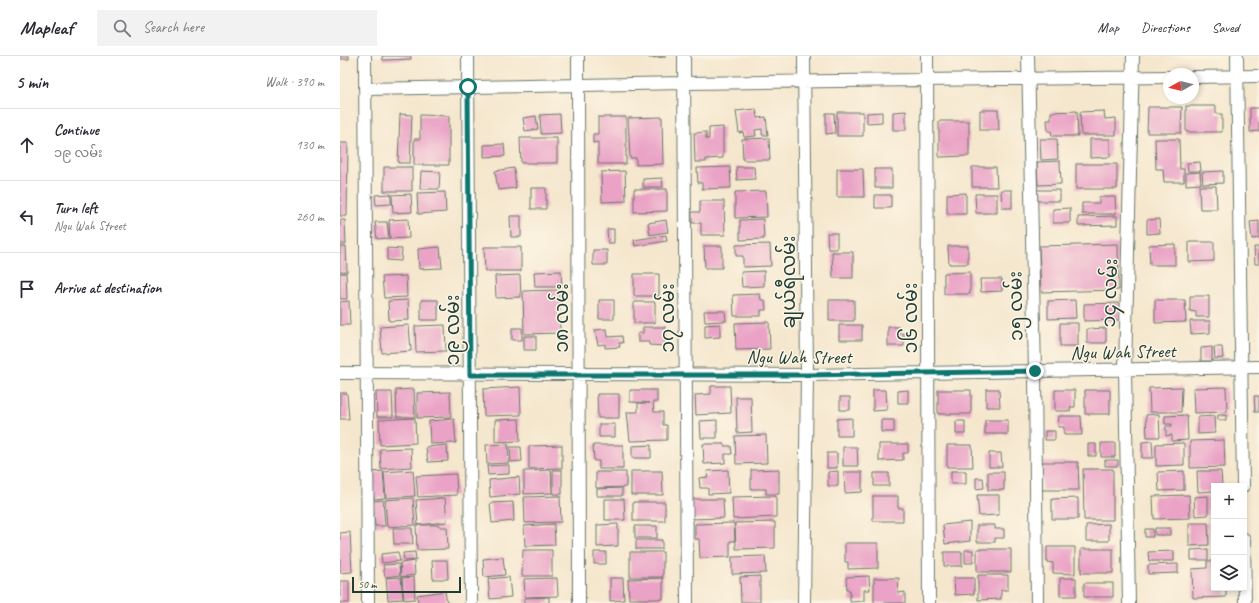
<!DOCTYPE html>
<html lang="en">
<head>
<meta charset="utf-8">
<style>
  :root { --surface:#fff; --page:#f2f2f3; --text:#2b2b33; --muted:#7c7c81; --line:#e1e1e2 }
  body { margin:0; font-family:Caveat,"Noto Sans Myanmar",sans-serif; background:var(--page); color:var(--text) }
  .controls { position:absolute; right:12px; bottom:12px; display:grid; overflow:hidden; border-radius:0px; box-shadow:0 2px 6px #0003 }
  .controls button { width:36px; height:36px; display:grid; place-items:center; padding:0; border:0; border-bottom:1px solid var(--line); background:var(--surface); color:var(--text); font:20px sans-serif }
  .compass { position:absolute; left:823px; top:12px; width:36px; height:36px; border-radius:50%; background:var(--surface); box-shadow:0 2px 6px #0003; rotate:262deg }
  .scale { position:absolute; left:12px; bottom:10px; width:109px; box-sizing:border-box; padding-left:4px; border:2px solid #1f3d34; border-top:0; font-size:11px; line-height:14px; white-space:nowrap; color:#1f3d34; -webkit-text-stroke:3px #fcf5e5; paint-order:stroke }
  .stop { position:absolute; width:12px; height:12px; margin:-9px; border:3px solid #0f766e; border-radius:50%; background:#fff }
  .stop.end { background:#0f766e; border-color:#fff; box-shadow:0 1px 4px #0008 }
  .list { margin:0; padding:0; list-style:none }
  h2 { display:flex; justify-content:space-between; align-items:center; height:52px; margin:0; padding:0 16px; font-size:17px }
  h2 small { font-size:13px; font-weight:400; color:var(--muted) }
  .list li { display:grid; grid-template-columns:26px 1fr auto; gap:12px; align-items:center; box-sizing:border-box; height:72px; padding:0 16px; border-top:1px solid var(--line) }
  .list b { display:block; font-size:15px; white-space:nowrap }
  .list p { margin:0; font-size:13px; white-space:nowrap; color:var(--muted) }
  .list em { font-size:13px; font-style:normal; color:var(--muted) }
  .icon { flex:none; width:22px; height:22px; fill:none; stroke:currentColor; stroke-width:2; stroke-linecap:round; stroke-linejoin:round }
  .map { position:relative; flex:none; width:919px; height:547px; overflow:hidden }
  header { display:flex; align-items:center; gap:24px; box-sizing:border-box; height:56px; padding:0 20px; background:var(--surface); border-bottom:1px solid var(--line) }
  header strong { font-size:19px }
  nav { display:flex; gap:22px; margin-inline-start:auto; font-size:14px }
  .search { width:280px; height:36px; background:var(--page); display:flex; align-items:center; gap:10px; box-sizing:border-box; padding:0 14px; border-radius:0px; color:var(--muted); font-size:15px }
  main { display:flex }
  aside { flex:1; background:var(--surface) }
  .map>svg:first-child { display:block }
  .building { fill:#eaa3c6 }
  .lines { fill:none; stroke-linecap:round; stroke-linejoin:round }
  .street-casing { stroke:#6a786a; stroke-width:14 }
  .street { stroke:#fff; stroke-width:12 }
  .route { stroke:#0f766e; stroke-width:5 }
  .labels { text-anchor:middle; stroke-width:3; stroke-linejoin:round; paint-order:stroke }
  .street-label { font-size:19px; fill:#1f3d34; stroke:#fcf5e5 }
</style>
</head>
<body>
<header>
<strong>Mapleaf</strong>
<div class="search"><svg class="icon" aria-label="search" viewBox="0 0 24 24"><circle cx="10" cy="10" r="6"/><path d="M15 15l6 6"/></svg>Search here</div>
<nav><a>Map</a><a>Directions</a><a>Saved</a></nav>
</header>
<main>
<aside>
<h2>5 min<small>Walk · 390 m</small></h2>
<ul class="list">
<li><svg class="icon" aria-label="ahead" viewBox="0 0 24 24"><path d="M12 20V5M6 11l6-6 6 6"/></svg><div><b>Continue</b><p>၁၉ လမ်း</p></div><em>130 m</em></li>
<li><svg class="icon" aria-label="left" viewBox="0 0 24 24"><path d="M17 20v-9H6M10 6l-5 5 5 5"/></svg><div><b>Turn left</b><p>Ngu Wah Street</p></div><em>260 m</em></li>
<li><svg class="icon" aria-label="arrive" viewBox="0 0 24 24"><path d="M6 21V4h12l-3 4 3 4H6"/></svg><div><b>Arrive at destination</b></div></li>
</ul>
</aside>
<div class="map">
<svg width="919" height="547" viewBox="0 0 919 547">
  <rect width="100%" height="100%" fill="#fcf5e5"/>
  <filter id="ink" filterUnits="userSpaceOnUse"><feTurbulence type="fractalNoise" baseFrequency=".025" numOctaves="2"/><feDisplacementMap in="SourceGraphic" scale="8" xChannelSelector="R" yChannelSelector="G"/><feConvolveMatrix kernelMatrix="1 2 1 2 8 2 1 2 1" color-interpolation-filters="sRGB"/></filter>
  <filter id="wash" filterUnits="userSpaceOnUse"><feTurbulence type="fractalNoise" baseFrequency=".012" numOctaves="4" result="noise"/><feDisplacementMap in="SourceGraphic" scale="16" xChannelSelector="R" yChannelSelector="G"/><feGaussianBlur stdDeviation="0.9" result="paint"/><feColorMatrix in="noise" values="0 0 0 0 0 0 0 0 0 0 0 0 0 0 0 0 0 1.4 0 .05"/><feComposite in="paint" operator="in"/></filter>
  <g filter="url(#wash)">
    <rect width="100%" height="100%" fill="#f5e7ce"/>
    <g id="blocks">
      <path class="building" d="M 0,0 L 9,0 L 9,3 L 0,3 Z
        M 42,0 L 71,0 L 71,3 L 43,4 Z
        M 309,0 L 326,0 L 326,1 L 309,2 Z
        M 846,50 L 876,50 L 876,58 L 882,58 L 882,76 L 846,76 Z
        M 808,51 L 842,51 L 841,77 L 807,77 Z
        M 910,52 L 919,52 L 919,75 L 910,76 Z
        M 416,53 L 417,62 L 426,61 L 428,79 L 422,79 L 422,73 L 415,74 L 416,80 L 404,81 L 403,76 L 399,77 L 396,55 Z
        M 640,54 L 658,54 L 659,74 L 640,74 Z
        M 566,55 L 566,74 L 553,74 L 553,56 Z
        M 737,55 L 738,80 L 712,80 L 711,75 L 708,75 L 707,64 L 711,64 L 711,56 Z
        M 764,55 L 765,63 L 776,62 L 776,79 L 741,79 L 740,56 Z
        M 497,56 L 523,56 L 523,80 L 497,80 Z
        M 542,56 L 542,66 L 527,67 L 527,57 Z
        M 486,57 L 494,57 L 495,77 L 486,78 Z
        M 60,58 L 72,59 L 70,107 L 58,107 Z
        M 220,58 L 221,77 L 201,78 L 200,59 Z
        M 80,59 L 109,60 L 109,109 L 74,109 L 74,83 L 80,83 Z
        M 196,60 L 198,73 L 185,75 L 183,62 Z
        M 258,61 L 286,61 L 286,108 L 258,108 L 258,86 L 253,87 L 253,78 L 258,78 Z
        M 322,61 L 323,108 L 296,109 L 296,102 L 290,102 L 288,62 Z
        M 599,65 L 629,65 L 629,100 L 599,101 Z
        M 383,71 L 383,102 L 366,103 L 366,106 L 355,106 L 354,77 L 366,76 L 366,83 L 369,83 L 369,72 Z
        M 180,82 L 217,82 L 217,107 L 181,107 Z
        M 429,82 L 430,104 L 403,104 L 402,83 Z
        M 700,83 L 717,83 L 718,103 L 701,104 Z
        M 750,83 L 770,83 L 770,101 L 750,102 Z
        M 815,83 L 839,83 L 840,113 L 844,113 L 844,126 L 824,126 L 823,113 L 816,113 Z
        M 0,87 L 8,87 L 7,160 L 0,160 Z
        M 164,88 L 165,100 L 144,101 L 144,89 Z
        M 720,105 L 721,128 L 698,129 L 697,106 Z
        M 860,106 L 861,115 L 848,115 L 847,107 Z
        M 736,108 L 777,108 L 777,133 L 736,133 Z
        M 44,111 L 72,111 L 72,135 L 44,135 Z
        M 390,111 L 391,132 L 362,133 L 362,127 L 358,127 L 357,112 Z
        M 396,111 L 414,111 L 415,123 L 397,124 Z
        M 632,111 L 656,111 L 657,131 L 632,131 Z
        M 174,112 L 176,132 L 158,134 L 155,115 Z
        M 497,113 L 523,113 L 524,141 L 497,141 Z
        M 535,113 L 552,113 L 552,132 L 535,132 Z
        M 81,115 L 100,116 L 99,133 L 80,133 Z
        M 285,115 L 286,145 L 262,146 L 261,116 Z
        M 883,115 L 883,127 L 863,128 L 862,116 Z
        M 860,116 L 861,128 L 846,129 L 846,117 Z
        M 322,122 L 323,131 L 303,131 L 303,123 Z
        M 859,130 L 876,130 L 877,153 L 860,153 Z
        M 191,132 L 206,132 L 206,153 L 191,153 Z
        M 294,133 L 327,133 L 327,155 L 294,156 Z
        M 661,134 L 672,134 L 672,152 L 662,152 Z
        M 697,134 L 720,134 L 720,145 L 697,145 Z
        M 426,135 L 427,161 L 395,162 L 395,136 Z
        M 105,136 L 106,156 L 78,158 L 77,137 Z
        M 626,137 L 626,158 L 607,158 L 607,138 Z
        M 51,138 L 51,148 L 36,149 L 35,139 Z
        M 71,138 L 72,156 L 53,157 L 52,139 Z
        M 635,138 L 657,138 L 657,157 L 636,157 Z
        M 535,139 L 551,139 L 551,152 L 535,152 Z
        M 759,141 L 775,141 L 776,158 L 742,158 L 742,147 L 759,147 Z
        M 360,145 L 384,145 L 385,179 L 361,179 L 361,167 L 352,167 L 352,156 L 360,156 Z
        M 730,152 L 730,167 L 713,167 L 713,153 Z
        M 170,160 L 181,160 L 181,181 L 171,181 Z
        M 777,160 L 777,169 L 738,170 L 738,161 Z
        M 68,163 L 69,182 L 50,183 L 49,164 Z
        M 423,163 L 424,183 L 400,184 L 400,164 Z
        M 819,163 L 820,177 L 807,178 L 807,164 Z
        M 0,164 L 5,164 L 6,188 L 0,188 Z
        M 326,164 L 328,176 L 310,179 L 308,167 Z
        M 919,165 L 919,182 L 912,183 L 910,166 Z
        M 35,166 L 47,166 L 49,182 L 37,183 Z
        M 267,173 L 274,173 L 274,187 L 268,187 Z
        M 487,177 L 497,177 L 497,193 L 488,193 Z
        M 326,179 L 327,185 L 295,190 L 294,184 Z
        M 849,186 L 874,186 L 874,205 L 849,206 Z
        M 430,188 L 431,210 L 403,211 L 403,200 L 396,200 L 396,189 Z
        M 778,188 L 779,234 L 701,236 L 699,190 Z
        M 835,188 L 835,209 L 810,209 L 809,189 Z
        M 0,190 L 6,190 L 7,216 L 0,216 Z
        M 364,190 L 382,190 L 382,212 L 365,212 Z
        M 608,190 L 628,190 L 628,208 L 609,208 Z
        M 100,191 L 102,212 L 79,213 L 78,193 Z
        M 144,191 L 181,191 L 181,215 L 145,215 Z
        M 914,191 L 919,191 L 919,208 L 915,208 Z
        M 47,192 L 62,193 L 61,205 L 47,204 Z
        M 253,194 L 267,194 L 267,209 L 253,209 Z
        M 492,196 L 513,196 L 513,222 L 493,222 Z
        M 221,215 L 222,231 L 195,231 L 194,216 Z
        M 424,215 L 424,230 L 402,231 L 401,216 Z
        M 630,216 L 630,238 L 604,238 L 604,217 Z
        M 0,217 L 6,217 L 7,243 L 0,243 Z
        M 294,218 L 319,218 L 319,240 L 294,240 Z
        M 180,219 L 181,241 L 156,242 L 155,220 Z
        M 66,220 L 67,241 L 44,242 L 42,221 Z
        M 640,223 L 662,223 L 662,235 L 641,236 Z
        M 219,234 L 220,277 L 184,278 L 183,235 Z
        M 420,238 L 421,244 L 425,244 L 426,254 L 421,254 L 421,260 L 394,260 L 393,239 Z
        M 850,240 L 869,240 L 869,261 L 856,261 L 856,256 L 850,255 Z
        M 68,244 L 69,264 L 49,265 L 48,245 Z
        M 81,244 L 98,244 L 98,264 L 81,264 Z
        M 259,244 L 274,244 L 274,263 L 259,263 Z
        M 489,244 L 514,244 L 514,265 L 489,265 Z
        M 735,244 L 736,262 L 708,263 L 708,245 Z
        M 815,244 L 845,244 L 846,266 L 815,267 Z
        M 9,245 L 10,269 L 0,269 L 0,246 Z
        M 294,246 L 315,246 L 315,267 L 294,267 Z
        M 779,247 L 779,264 L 744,265 L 744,248 Z
        M 364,255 L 385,255 L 386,265 L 365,266 Z
        M 850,265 L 870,265 L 870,277 L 851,278 Z
        M 429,266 L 430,293 L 396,294 L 395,267 Z
        M 720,267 L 738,267 L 738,290 L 720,290 Z
        M 380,268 L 380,281 L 365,282 L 365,269 Z
        M 69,269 L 71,295 L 42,297 L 40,271 Z
        M 105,269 L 106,295 L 76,296 L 75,270 Z
        M 499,269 L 522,269 L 522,284 L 499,284 Z
        M 303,271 L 325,271 L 325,290 L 309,289 L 309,286 L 298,286 L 298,277 L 303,277 Z
        M 548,271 L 559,271 L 560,278 L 564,277 L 564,290 L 548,290 Z
        M 172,272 L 182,272 L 182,284 L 172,284 Z
        M 766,272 L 766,287 L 747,287 L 747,273 Z
        M 267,273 L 268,281 L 282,280 L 283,287 L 279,287 L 280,291 L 265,292 L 265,288 L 258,289 L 255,274 Z
        M 184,280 L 196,280 L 196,294 L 184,294 Z
        M 872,291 L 872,305 L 861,305 L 861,292 Z
        M 874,291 L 882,291 L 883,302 L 875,303 Z
        M 371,330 L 390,330 L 391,357 L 356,359 L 355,339 L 371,338 Z
        M 180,331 L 181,359 L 144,360 L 143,333 Z
        M 842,331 L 841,356 L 810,356 L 809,332 Z
        M 886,331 L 887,356 L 854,357 L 853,332 Z
        M 74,333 L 75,361 L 57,361 L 56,334 Z
        M 646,333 L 659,333 L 660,351 L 646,351 Z
        M 290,334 L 317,334 L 317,346 L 313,346 L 314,356 L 323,356 L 323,369 L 327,369 L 327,384 L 290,385 L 287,356 L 298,356 L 298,347 L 310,347 L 290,346 Z
        M 533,334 L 546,334 L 547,354 L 533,355 Z
        M 568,334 L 568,347 L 558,347 L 558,335 Z
        M 598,334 L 631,334 L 631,358 L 598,358 Z
        M 715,334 L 735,334 L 735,351 L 730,351 L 731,355 L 715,355 Z
        M 745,334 L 770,334 L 770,358 L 745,358 Z
        M 36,336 L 52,336 L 53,361 L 37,361 Z
        M 110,336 L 111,361 L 77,362 L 77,337 Z
        M 0,337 L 7,337 L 9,363 L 0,363 Z
        M 257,338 L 279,338 L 279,362 L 258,362 Z
        M 914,340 L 919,340 L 919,356 L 915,356 Z
        M 396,341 L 411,341 L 412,376 L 397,377 Z
        M 500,341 L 510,341 L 510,354 L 500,354 Z
        M 819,358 L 820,381 L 807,381 L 806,359 Z
        M 847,359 L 848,384 L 832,385 L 832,379 L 826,380 L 826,370 L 832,370 L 832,368 L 825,368 L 825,360 Z
        M 878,359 L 886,359 L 886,364 L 878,364 Z
        M 719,360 L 741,360 L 742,379 L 724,379 L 724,371 L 718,371 Z
        M 874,360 L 875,377 L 858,378 L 858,361 Z
        M 75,362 L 76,387 L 40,389 L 39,364 Z
        M 512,362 L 512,380 L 497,380 L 497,363 Z
        M 114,363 L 116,387 L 90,388 L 89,365 Z
        M 179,363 L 180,385 L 155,386 L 155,364 Z
        M 377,364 L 377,382 L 361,382 L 360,365 Z
        M 541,364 L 554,364 L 554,376 L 541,376 Z
        M 645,364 L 668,364 L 668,378 L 645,378 Z
        M 616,365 L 625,365 L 625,378 L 616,378 Z
        M 259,368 L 275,368 L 275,381 L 259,381 Z
        M 705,375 L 715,375 L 715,384 L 705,384 Z
        M 426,379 L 427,407 L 396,408 L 395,380 Z
        M 884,384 L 885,411 L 850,412 L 850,385 Z
        M 812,385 L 813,402 L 802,402 L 802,386 Z
        M 761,387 L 775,387 L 775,401 L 761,401 Z
        M 844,387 L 844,409 L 816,410 L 816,388 Z
        M 168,388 L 169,407 L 147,408 L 146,389 Z
        M 363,388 L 384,388 L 384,390 L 391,390 L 392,398 L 385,398 L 385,407 L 364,408 Z
        M 539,388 L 568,388 L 568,397 L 563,397 L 563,404 L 539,405 Z
        M 748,388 L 756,388 L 756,400 L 748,400 Z
        M 107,389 L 108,405 L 88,406 L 86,391 Z
        M 222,389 L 222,412 L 189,413 L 189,390 Z
        M 253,389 L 283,389 L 283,413 L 259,413 L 259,405 L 254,405 Z
        M 311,389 L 311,402 L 292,402 L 292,390 Z
        M 607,389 L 632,389 L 633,411 L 607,411 Z
        M 170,391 L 181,391 L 182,405 L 171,406 Z
        M 503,391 L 517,391 L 518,410 L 503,410 Z
        M 71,392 L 72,411 L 41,413 L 40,393 Z
        M 487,397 L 497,397 L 497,412 L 487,412 Z
        M 649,397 L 661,397 L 662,411 L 649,411 Z
        M 765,404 L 778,404 L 778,410 L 765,410 Z
        M 702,406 L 738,406 L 739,434 L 702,434 Z
        M 169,409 L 169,418 L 148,419 L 147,410 Z
        M 439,413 L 439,438 L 426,438 L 426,433 L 411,433 L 411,414 Z
        M 743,413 L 773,413 L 773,464 L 744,464 Z
        M 73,414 L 75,440 L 46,442 L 44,416 Z
        M 211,414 L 212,437 L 184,438 L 184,415 Z
        M 213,414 L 222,414 L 222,438 L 213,438 Z
        M 388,414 L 389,437 L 368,438 L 368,432 L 360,432 L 359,422 L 368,421 L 367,415 Z
        M 43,415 L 45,442 L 34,443 L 32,416 Z
        M 291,415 L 322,415 L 323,439 L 291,439 Z
        M 498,415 L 498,430 L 488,430 L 488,416 Z
        M 611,415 L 626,415 L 626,428 L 611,428 Z
        M 844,415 L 844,434 L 819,435 L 818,416 Z
        M 857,415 L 881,415 L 882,430 L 874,430 L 874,435 L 858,436 Z
        M 256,416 L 286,416 L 286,431 L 256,432 Z
        M 504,416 L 522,416 L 522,436 L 505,437 Z
        M 648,416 L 664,416 L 664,434 L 648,434 Z
        M 534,417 L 549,417 L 549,430 L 534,430 Z
        M 116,418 L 117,439 L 78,441 L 76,420 Z
        M 179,421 L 180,438 L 150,441 L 149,424 Z
        M 636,422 L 643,422 L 644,432 L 636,433 Z
        M 282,432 L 282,440 L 257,440 L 257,433 Z
        M 637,439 L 659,439 L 659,459 L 639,460 Z
        M 849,439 L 850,462 L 814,463 L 813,440 Z
        M 220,440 L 221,466 L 185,467 L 184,441 Z
        M 436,440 L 436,461 L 393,463 L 392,441 Z
        M 533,440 L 558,440 L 558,452 L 563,452 L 563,465 L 533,465 Z
        M 868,440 L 868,459 L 855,460 L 854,441 Z
        M 73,442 L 75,469 L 47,471 L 45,444 Z
        M 105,442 L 107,466 L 78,469 L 76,444 Z
        M 738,442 L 738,463 L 712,463 L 712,443 Z
        M 265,443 L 284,443 L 285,464 L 265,464 Z
        M 349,443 L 383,443 L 384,462 L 349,463 Z
        M 43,444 L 45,470 L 35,470 L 33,445 Z
        M 173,446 L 174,465 L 152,467 L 150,447 Z
        M 293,446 L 325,446 L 325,465 L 293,465 Z
        M 435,466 L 435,492 L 396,493 L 395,467 Z
        M 630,466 L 630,485 L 605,488 L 603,469 Z
        M 394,467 L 395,485 L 390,485 L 390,501 L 360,502 L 359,483 L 355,483 L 355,468 Z
        M 849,467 L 868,467 L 869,489 L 849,490 Z
        M 214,468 L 215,489 L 185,490 L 184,470 Z
        M 278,468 L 278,490 L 257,491 L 257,469 Z
        M 769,468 L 769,485 L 746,485 L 746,469 Z
        M 76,469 L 100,469 L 100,471 L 107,471 L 108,493 L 77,494 Z
        M 637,469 L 655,469 L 655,473 L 664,473 L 664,482 L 655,482 L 655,486 L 637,486 Z
        M 295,470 L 317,470 L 317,482 L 295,482 Z
        M 53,472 L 72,472 L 73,488 L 54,488 Z
        M 815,472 L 830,472 L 830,479 L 815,479 Z
        M 805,473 L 813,473 L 813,481 L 805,481 Z
        M 10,476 L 12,516 L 0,517 L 0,477 Z
        M 296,484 L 322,484 L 322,493 L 296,493 Z
        M 505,487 L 538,487 L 538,512 L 508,513 L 508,506 L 505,506 Z
        M 707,491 L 735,491 L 735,518 L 713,517 L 713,507 L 707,506 Z
        M 637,493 L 671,493 L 671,516 L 637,516 Z
        M 741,493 L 773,493 L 773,517 L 741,517 Z
        M 868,493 L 868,504 L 851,504 L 851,494 Z
        M 183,494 L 212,494 L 212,520 L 182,520 Z
        M 625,494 L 633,494 L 633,507 L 625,507 Z
        M 834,495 L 834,505 L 809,505 L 808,496 Z
        M 58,496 L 60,505 L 42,507 L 41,498 Z
        M 75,496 L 76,504 L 64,505 L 63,497 Z
        M 254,496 L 266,496 L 266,508 L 254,508 Z
        M 290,496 L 323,496 L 323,521 L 290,521 Z
        M 604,496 L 622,496 L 622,510 L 604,510 Z
        M 425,500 L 426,517 L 392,518 L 392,501 Z
        M 163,501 L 165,519 L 144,521 L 143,503 Z
        M 92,504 L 107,504 L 108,523 L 93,523 Z
        M 74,505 L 75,519 L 61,521 L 60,507 Z
        M 867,505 L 874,505 L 874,532 L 886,532 L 886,541 L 853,542 L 852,513 L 867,512 Z
        M 59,508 L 60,519 L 45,521 L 43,509 Z
        M 838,508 L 838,517 L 808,518 L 808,509 Z
        M 638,519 L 668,519 L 668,534 L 661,534 L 661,543 L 638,544 Z
        M 420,520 L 420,546 L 401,546 L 400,521 Z
        M 529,520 L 530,534 L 524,534 L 524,545 L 510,546 L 510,534 L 507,534 L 506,521 Z
        M 61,521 L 63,543 L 48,544 L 46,522 Z
        M 74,521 L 75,543 L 64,544 L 62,522 Z
        M 169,521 L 171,541 L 150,543 L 148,523 Z
        M 217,522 L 218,540 L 185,541 L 184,523 Z
        M 270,522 L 283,522 L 284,544 L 270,545 Z
        M 323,522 L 323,543 L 289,543 L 288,523 Z
        M 534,522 L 559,522 L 558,537 L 565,536 L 565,547 L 534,547 Z
        M 614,522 L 634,522 L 634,538 L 615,539 Z
        M 720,522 L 736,522 L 736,540 L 720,540 Z
        M 0,525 L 9,525 L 9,547 L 0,547 Z
        M 744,527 L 773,527 L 773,541 L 744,541 Z
        M 105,535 L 107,547 L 78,547 L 77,539 Z
        M 209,541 L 209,547 L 184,547 L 184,542 Z"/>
    </g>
  </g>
  <g filter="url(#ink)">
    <use href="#blocks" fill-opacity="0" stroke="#6a786a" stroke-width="1"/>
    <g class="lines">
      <defs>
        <path id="street" d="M 25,0 L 28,547
          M 128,0 L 131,547
          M 238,0 L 239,547
          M 344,0 L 347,547
          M 464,0 L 467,319 L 464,547
          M 587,0 L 589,547
          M 688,0 L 695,315 L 697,547
          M 897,0 L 903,430
          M 853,21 L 919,20
          M 25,33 L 344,27 L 829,21
          M 0,317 L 467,319 L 919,311
          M 904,483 L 905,547
          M 789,547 L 785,313 L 793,0"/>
      </defs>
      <use href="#street" class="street-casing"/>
      <use href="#street" class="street"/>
    </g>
  </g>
  <g class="lines" filter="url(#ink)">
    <path class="route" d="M 128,31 L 130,319 L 467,319 L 695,315"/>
  </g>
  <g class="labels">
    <g class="street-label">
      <text transform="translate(448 226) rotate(-90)" y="7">ချယ်ရီလမ်း</text>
      <text transform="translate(769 237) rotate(-88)" y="7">၁၄ လမ်း</text>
      <text transform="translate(675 250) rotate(-91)" y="7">၁၅ လမ်း</text>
      <text transform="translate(221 262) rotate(-90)" y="7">၁၈ လမ်း</text>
      <text transform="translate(327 262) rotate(-90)" y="7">၁၇ လမ်း</text>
      <text transform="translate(570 262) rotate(-90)" y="7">၁၆ လမ်း</text>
      <text transform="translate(112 274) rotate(-90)" y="7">၁၉ လမ်း</text>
      <text transform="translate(783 295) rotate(-1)" y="7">Ngu Wah Street</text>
      <text x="459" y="307">Ngu Wah Street</text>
    </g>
  </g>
</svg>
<div class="controls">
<button>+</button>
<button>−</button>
<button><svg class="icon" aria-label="layers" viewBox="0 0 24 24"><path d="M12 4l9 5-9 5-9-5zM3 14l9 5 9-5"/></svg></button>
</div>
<svg class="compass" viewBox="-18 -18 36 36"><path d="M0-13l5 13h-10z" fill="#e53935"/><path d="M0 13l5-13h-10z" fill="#7c7c81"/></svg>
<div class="scale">50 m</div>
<div class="stop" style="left:128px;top:31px"></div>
<div class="stop end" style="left:695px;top:315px"></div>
</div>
</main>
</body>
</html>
